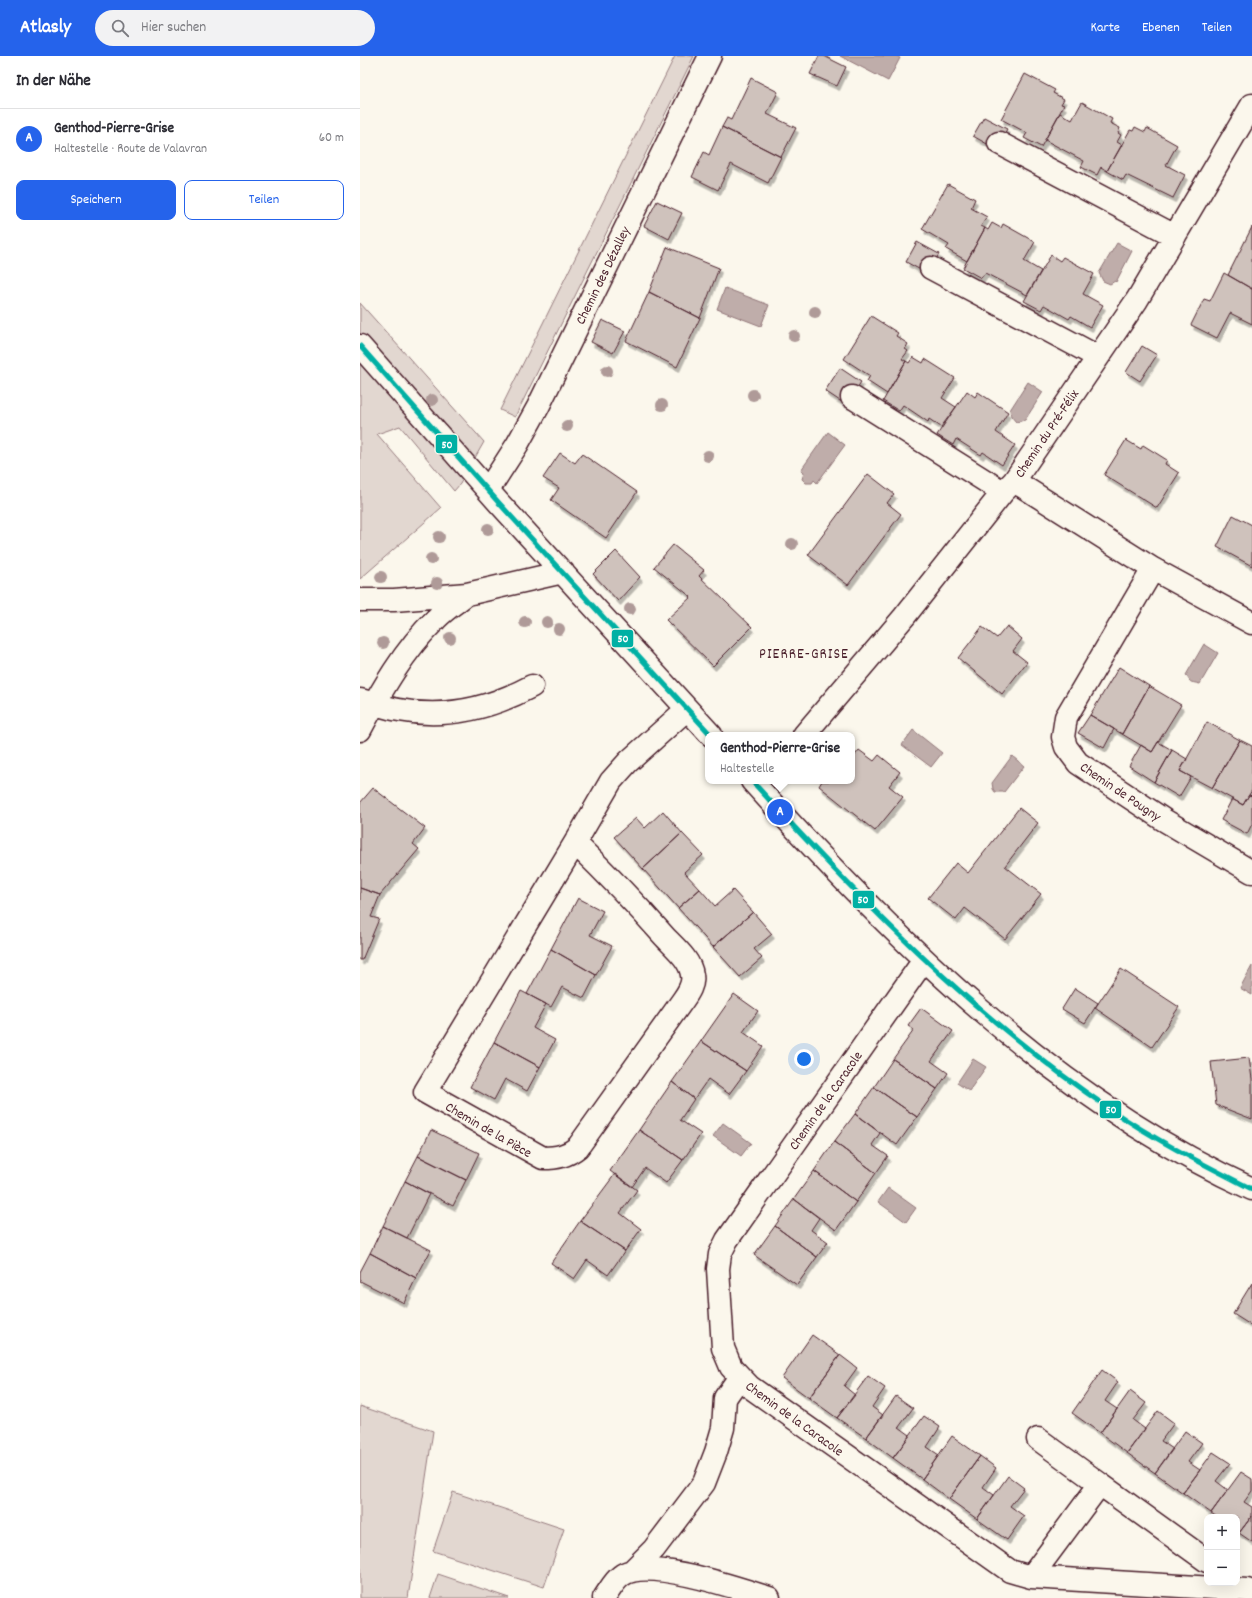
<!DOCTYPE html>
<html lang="de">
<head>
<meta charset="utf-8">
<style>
  :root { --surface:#fff; --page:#f2f2f3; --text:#2b2b33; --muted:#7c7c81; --line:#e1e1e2; --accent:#2563eb }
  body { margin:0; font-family:Dekko,sans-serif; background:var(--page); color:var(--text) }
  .controls { position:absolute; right:12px; bottom:12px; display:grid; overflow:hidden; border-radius:8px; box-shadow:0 4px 16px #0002 }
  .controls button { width:36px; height:36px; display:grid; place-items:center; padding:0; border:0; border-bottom:1px solid var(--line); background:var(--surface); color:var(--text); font:20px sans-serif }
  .you { position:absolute; left:444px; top:1003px; width:14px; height:14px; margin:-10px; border:3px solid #fff; border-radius:50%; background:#1a73e8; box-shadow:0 0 0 6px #1a73e833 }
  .badge { display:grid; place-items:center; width:26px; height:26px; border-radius:50%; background:var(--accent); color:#fff; font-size:13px; font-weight:700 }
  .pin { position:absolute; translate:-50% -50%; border:2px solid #fff; box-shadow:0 1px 4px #0006 }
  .popup { position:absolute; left:345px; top:676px; width:150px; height:52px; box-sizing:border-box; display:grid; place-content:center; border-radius:8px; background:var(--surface); filter:drop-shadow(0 1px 3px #0005); font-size:13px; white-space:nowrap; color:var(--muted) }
  .popup b { font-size:15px; color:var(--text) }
  .popup::after { content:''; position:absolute; left:50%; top:100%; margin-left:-8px; border:8px solid transparent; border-top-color:var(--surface) }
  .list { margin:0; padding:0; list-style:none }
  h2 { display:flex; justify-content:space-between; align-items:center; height:52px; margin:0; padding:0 16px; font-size:17px }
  h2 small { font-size:13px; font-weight:400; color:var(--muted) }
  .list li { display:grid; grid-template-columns:26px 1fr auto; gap:12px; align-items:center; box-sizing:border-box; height:60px; padding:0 16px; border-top:1px solid var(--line) }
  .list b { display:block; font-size:15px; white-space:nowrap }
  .list p { margin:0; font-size:13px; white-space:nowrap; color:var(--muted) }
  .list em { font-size:13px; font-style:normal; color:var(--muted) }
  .actions { display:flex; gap:8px; padding:12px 16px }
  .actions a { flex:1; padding:9px 0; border:1px solid var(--accent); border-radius:8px; text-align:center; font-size:14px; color:var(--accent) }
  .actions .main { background:var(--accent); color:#fff }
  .icon { flex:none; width:22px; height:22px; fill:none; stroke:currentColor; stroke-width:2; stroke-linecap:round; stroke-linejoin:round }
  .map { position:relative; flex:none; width:892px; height:1542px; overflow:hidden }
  header { display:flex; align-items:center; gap:24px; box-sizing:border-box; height:56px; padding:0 20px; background:var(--accent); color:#fff }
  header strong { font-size:19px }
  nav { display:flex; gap:22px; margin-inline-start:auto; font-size:14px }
  .search { width:280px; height:36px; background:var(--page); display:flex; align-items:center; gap:10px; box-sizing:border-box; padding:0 14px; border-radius:22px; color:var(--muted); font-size:15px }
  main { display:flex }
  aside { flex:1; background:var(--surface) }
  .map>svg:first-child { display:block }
  .green { fill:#e2d7d0; stroke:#967b7e }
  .water { fill:#bfadaa; stroke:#907477 }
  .building { fill:#cfc2bc; stroke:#4a1f2b; filter:url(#shadow) }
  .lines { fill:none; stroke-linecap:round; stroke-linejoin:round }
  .minor-casing { stroke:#4a1f2b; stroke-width:25 }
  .minor { stroke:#fbf7ec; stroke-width:22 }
  .bus-1-casing { stroke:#fbf7ec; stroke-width:8 }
  .bus-1 { stroke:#00b0a4; stroke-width:5 }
  .tree { fill:#af9a98 }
  .labels { text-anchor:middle; stroke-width:3.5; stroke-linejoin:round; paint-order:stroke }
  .street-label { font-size:14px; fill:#4a1f2b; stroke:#fbf7ec }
  .neighbourhood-label { font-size:15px; letter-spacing:1px; fill:#4a1f2b; stroke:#fbf7ec }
  .line-badge { stroke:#fbf7ec; stroke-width:1.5 }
  .badge-label { font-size:11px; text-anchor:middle; font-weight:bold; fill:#fff }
</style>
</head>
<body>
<header>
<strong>Atlasly</strong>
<div class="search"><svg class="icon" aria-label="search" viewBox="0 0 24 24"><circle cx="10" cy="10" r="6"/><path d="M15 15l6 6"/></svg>Hier suchen</div>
<nav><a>Karte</a><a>Ebenen</a><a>Teilen</a></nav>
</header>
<main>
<aside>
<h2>In der Nähe<small></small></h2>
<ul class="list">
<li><span class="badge">A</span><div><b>Genthod-Pierre-Grise</b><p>Haltestelle · Route de Valavran</p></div><em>60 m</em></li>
</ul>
<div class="actions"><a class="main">Speichern</a><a>Teilen</a></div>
</aside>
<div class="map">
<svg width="892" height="1542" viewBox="0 0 892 1542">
  <defs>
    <filter id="shadow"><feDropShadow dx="2.5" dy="4.5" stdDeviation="0" flood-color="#0004"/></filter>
  </defs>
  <rect width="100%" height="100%" fill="#fbf7ec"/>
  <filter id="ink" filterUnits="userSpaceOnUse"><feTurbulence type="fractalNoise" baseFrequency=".025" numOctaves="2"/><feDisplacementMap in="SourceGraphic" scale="8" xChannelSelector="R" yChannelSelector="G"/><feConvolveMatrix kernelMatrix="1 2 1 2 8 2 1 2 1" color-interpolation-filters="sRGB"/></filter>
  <g filter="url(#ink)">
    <path class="green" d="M 315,0 L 334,0 L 155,361 L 140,354 Z
      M 0,247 L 124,386 L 100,428 L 94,435 L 40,370 L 17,378 L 81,452 L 0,523 Z
      M 0,1350 L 73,1375 L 48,1542 L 0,1542 Z
      M 93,1436 L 204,1473 L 184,1531 L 73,1495 Z
      M 78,1518 L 149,1542 L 70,1542 Z"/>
    <path class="water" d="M 480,0 L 536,0 L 540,2 L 528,25 Z
      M 757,187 L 772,195 L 756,226 L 755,225 L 750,228 L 743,225 L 739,217 Z
      M 365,232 L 409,249 L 401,270 L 357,253 Z
      M 668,326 L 683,336 L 665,364 L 656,366 L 651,360 L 650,354 Z
      M 468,376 L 485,389 L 457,427 L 454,424 L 452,427 L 446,427 L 442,423 L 444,417 L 441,414 Z
      M 844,588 L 858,597 L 840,628 C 828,625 832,628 826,619 Z
      M 553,674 L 582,697 L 571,711 L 542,689 Z
      M 652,700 L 664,710 L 644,736 L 635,736 L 633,733 L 632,727 Z
      M 892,910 L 892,939 L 880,932 Z
      M 613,1003 L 626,1011 L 609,1035 L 597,1027 Z
      M 363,1067 L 391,1087 L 381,1100 L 353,1080 Z
      M 528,1132 L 556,1152 L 546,1166 L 518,1146 Z"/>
    <path class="building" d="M 459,0 L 464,0 L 486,11 L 477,30 L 450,18 Z
      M 665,18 L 695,34 L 693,37 L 704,43 L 701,48 L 704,49 L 681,91 L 664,82 L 667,77 L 641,63 Z
      M 391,22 L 418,36 L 407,58 L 436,72 L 421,101 L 362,71 L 367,62 L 371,64 Z
      M 722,46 L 752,63 L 750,67 L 760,72 L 758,77 L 761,79 L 757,86 L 762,89 L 747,115 L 741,111 L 737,119 L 721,111 L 724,105 L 685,84 L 700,57 L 712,64 Z
      M 624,61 L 647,73 L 636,93 L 613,80 Z
      M 362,71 L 421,101 L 408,127 L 371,108 L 358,134 L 332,121 L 344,96 L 349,99 Z
      M 775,71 L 785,76 L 787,72 L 817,89 L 806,109 L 825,119 L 813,142 L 766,119 L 763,124 L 747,115 L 770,74 L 773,75 Z
      M 588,128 L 615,143 L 611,152 L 627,161 L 621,170 L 625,172 L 607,205 L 586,193 L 589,189 L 562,173 Z
      M 297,145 L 322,157 L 309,183 L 284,170 Z
      M 632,167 L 641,172 L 643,168 L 675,186 L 664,205 L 681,215 L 667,239 L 625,217 L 621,222 L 603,212 L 625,172 L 628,174 Z
      M 892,171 L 892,233 L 868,219 Z
      M 557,186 L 579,198 L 568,218 L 546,206 Z
      M 307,191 L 359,212 L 340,262 L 289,236 Z
      M 691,199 L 700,205 L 703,201 L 734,218 L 723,238 L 743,249 L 730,271 L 711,260 L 709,263 L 684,249 L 681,254 L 664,245 Z
      M 864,217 L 892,233 L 892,268 L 870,257 L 857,282 L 831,269 L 844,243 L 850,245 Z
      M 289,236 L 340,262 L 317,311 L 266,285 Z
      M 511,260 L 538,277 L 536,280 L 548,288 L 545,293 L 548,295 L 542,303 L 546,305 L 527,338 L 507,325 L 510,320 L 484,303 Z
      M 242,264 L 265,275 L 253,297 L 231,286 Z
      M 782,290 L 797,299 L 780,325 L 766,316 Z
      M 553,301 L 563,307 L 565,303 L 595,322 L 582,342 L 596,351 L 581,371 L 569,363 L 568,366 L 543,349 L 539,355 L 523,345 L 546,305 L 549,307 Z
      M 480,312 L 501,326 L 486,349 L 465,335 Z
      M 607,335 L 615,341 L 618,336 L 648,356 L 636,376 L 655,389 L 642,409 L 623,396 L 621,399 L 596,383 L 593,389 L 577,379 Z
      M 766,384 L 781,393 L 783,389 L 807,404 L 805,408 L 819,417 L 797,452 L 744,419 Z
      M 200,397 L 215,407 L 222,398 L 277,436 L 246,482 L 191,444 L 199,432 L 183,422 Z
      M 508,418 L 534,438 L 527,447 L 541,458 L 488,529 L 448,499 Z
      M 873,459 L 892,469 L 892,510 L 857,491 Z
      M 313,489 L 344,514 L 339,520 L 392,571 L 353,610 L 306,564 L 331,541 L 294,511 Z
      M 256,495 L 280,521 L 258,545 L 233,518 Z
      M 647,570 L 662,583 L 653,595 L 667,606 L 642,638 L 598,602 L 622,571 L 637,582 Z
      M 759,611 L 789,630 L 762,678 L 730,659 Z
      M 789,630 L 821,649 L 792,696 L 762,678 Z
      M 730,659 L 754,673 L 744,692 L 718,677 Z
      M 847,666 L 880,684 L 852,732 L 820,715 Z
      M 880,684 L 892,690 L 892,734 L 883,749 L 852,732 Z
      M 798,686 L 812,694 L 794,726 L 769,710 L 781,689 L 792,696 Z
      M 499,694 L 514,705 L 519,699 L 540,716 L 529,730 L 543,741 L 515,775 L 459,730 L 462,725 L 492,725 L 492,703 Z
      M 812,694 L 827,703 L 820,715 L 831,721 L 819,741 L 794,726 Z
      M 13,732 L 65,772 L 53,788 L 59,793 L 20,839 L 0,832 L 0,747 Z
      M 889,739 L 892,740 L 892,768 L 887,778 L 861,764 L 872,743 L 883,749 Z
      M 659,752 L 678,767 L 645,810 L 681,838 L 645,883 L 605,852 L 596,864 L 568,842 L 596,807 L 608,817 Z
      M 303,755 L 322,777 L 283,813 L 254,781 L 276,762 L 285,772 Z
      M 322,777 L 343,799 L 324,816 L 340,833 L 318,852 L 283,813 Z
      M 0,832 L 20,839 L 11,861 L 19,863 L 2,904 L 0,904 Z
      M 340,833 L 355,850 L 373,834 L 393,856 L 353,891 L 318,852 Z
      M 218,842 L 243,855 L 230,879 L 252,890 L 236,919 L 191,893 Z
      M 393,856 L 412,878 L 394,893 L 402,902 L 380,921 L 353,891 Z
      M 191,893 L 236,919 L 224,942 L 202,931 L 191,951 L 167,938 Z
      M 761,913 L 819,951 L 792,991 L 735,952 Z
      M 715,932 L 738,947 L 725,967 L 702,953 Z
      M 161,935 L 186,948 L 173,972 L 195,984 L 180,1011 L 134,986 Z
      M 374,938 L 398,955 L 383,976 L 403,990 L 386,1015 L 341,985 Z
      M 561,952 L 593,975 L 571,1005 L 588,1017 L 577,1033 L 533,1003 L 554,974 L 548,970 Z
      M 341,985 L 386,1015 L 369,1038 L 348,1023 L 334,1043 L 312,1026 Z
      M 134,986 L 180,1011 L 167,1035 L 145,1023 L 134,1044 L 110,1031 Z
      M 889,1002 L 892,1023 L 892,1063 L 856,1049 L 851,1006 Z
      M 533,1003 L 577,1033 L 557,1061 L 514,1031 Z
      M 312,1026 L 334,1043 L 320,1064 L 341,1078 L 323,1104 L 279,1074 Z
      M 514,1031 L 557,1061 L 537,1089 L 495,1058 Z
      M 495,1058 L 520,1077 L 512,1089 L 528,1100 L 516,1117 L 474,1086 Z
      M 71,1074 L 119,1097 L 106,1124 L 58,1100 Z
      M 279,1074 L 323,1104 L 306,1127 L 285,1112 L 272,1131 L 250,1115 Z
      M 474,1086 L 516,1117 L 496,1146 L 454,1115 Z
      M 58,1100 L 106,1124 L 93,1150 L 45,1125 Z
      M 454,1115 L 496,1146 L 476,1174 L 434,1143 Z
      M 255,1118 L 277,1134 L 260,1157 L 281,1173 L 265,1195 L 220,1165 Z
      M 45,1125 L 69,1138 L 47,1182 L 23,1170 Z
      M 434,1143 L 459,1162 L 451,1174 L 468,1186 L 457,1201 L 415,1170 Z
      M 220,1165 L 265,1195 L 248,1219 L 227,1204 L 214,1223 L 191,1207 Z
      M 23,1170 L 71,1194 L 56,1222 L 10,1197 Z
      M 415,1170 L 457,1201 L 437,1229 L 394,1199 Z
      M 10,1197 L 56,1222 L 44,1247 L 0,1225 L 0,1216 Z
      M 892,1227 L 892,1270 L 873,1258 Z
      M 452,1279 L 480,1299 L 449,1342 L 422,1322 Z
      M 480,1299 L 497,1312 L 484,1330 L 495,1339 L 477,1362 L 449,1342 Z
      M 742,1314 L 758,1326 L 745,1345 L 757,1353 L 740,1377 L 712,1357 Z
      M 508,1320 L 525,1332 L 512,1351 L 523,1359 L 506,1382 L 477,1362 Z
      M 770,1335 L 786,1347 L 773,1364 L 785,1373 L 767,1397 L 740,1377 Z
      M 536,1340 L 553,1352 L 539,1371 L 550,1379 L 533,1402 L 506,1382 Z
      M 798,1355 L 814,1367 L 801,1385 L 813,1393 L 795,1417 L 767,1397 Z
      M 564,1360 L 580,1371 L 567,1391 L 579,1399 L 562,1423 L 533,1402 Z
      M 825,1375 L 842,1387 L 828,1406 L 840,1414 L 823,1437 L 795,1417 Z
      M 592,1380 L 620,1400 L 589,1443 L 562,1423 Z
      M 853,1396 L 870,1407 L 856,1425 L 868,1434 L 851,1457 L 823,1437 Z
      M 620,1400 L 636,1412 L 623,1431 L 634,1439 L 617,1463 L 589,1443 Z
      M 881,1416 L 892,1423 L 892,1435 L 884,1446 L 892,1451 L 892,1460 L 879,1477 L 877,1475 L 877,1461 L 857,1461 L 851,1457 Z
      M 648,1420 L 664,1432 L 650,1450 L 664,1460 L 647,1484 L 617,1463 Z
      M 892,1460 L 892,1486 L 879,1477 Z"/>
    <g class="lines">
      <defs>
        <path id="minor" d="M 639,87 L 815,180
          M 571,212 L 738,301
          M 0,290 L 139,447 L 351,679
          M 492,341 L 643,436
          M 654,425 L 793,513 L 892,567
          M 128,434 L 157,389 L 178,351 L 350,0
          M 793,513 L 706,661 L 703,681 L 706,691 L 718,707 L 804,764 L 892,816
          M 0,544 L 34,544 L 107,538 L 203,516
          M 0,644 C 13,647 26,652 39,654 C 85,663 131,652 172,630
          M 0,674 C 21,635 44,594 76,563 C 85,553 97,546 107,538
          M 444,679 L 544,561 L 643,436 L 654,425 L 777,244 L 892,49
          M 392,725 C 536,885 693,1042 892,1133
          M 215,787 C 246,817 275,847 304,880 C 314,891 330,903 332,919 C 334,928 328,937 323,944 L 218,1091 C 207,1100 197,1102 183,1102 L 65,1036 L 215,787 L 251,725 L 268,706 L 327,653
          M 564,904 L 367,1184 L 360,1198 L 358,1213 L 363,1292 L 371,1311 L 390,1331 L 650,1515 L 671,1521 L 887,1534 L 892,1537
          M 678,1383 L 740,1428
          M 272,1515 L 294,1493 L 344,1427 L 356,1396 L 363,1372 L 365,1342 L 379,1322
          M 671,1521 L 740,1428 L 847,1505
          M 244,1542 C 249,1535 254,1525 261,1520 C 286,1500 380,1533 409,1542"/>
      </defs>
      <use href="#minor" class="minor-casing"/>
      <use href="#minor" class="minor"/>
      <defs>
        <path id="bus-1" d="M 0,290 L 139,447 L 351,679
          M 392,725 C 501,845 615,962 750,1053 C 795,1084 843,1108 892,1133"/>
      </defs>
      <use href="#bus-1" class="bus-1-casing"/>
      <use href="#bus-1" class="bus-1"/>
    </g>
    <g class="tree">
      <circle cx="455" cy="256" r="6"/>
      <circle cx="434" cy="280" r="6"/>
      <circle cx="247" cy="315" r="6"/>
      <circle cx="393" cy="339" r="6"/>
      <circle cx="72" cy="344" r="6"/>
      <circle cx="302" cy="349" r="6"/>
      <circle cx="207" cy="370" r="6"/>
      <circle cx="348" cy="400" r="6"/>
      <circle cx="128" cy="473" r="6"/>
      <circle cx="79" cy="481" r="6"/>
      <circle cx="432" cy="488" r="6"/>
      <circle cx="71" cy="503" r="6"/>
      <circle cx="21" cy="521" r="6"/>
      <circle cx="77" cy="527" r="6"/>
      <circle cx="270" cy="553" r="6"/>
      <circle cx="165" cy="566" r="6"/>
      <circle cx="187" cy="566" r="6"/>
      <circle cx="199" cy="573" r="6"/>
      <circle cx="90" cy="582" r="6"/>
      <circle cx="23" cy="587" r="6"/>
    </g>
  </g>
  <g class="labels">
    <g class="street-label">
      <text transform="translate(242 219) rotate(-64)" y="5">Chemin des Dézalley</text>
      <text transform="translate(686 377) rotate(-56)" y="5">Chemin du Pré-Félix</text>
      <text transform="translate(761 735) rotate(34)" y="5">Chemin de Pougny</text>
      <text transform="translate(465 1044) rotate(-55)" y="5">Chemin de la Caracole</text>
      <text transform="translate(129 1073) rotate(30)" y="5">Chemin de la Pièce</text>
      <text transform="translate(435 1362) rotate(36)" y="5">Chemin de la Caracole</text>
    </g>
    <g class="neighbourhood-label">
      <text x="444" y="602">PIERRE-GRISE</text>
    </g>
  </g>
  <g class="line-badge">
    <rect x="75" y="378" width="23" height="20" rx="4" fill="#00b0a4"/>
    <rect x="251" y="573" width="23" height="19" rx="4" fill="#00b0a4"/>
    <rect x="492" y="834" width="23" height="19" rx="4" fill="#00b0a4"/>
    <rect x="739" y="1044" width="23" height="19" rx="4" fill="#00b0a4"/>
  </g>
  <g class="badge-label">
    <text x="87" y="392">50</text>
    <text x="263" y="586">50</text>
    <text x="503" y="847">50</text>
    <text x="751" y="1057">50</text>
  </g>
</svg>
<div class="controls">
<button>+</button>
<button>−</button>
</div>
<div class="you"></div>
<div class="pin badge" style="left:420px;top:756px">A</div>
<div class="popup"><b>Genthod-Pierre-Grise</b>Haltestelle</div>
</div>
</main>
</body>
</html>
